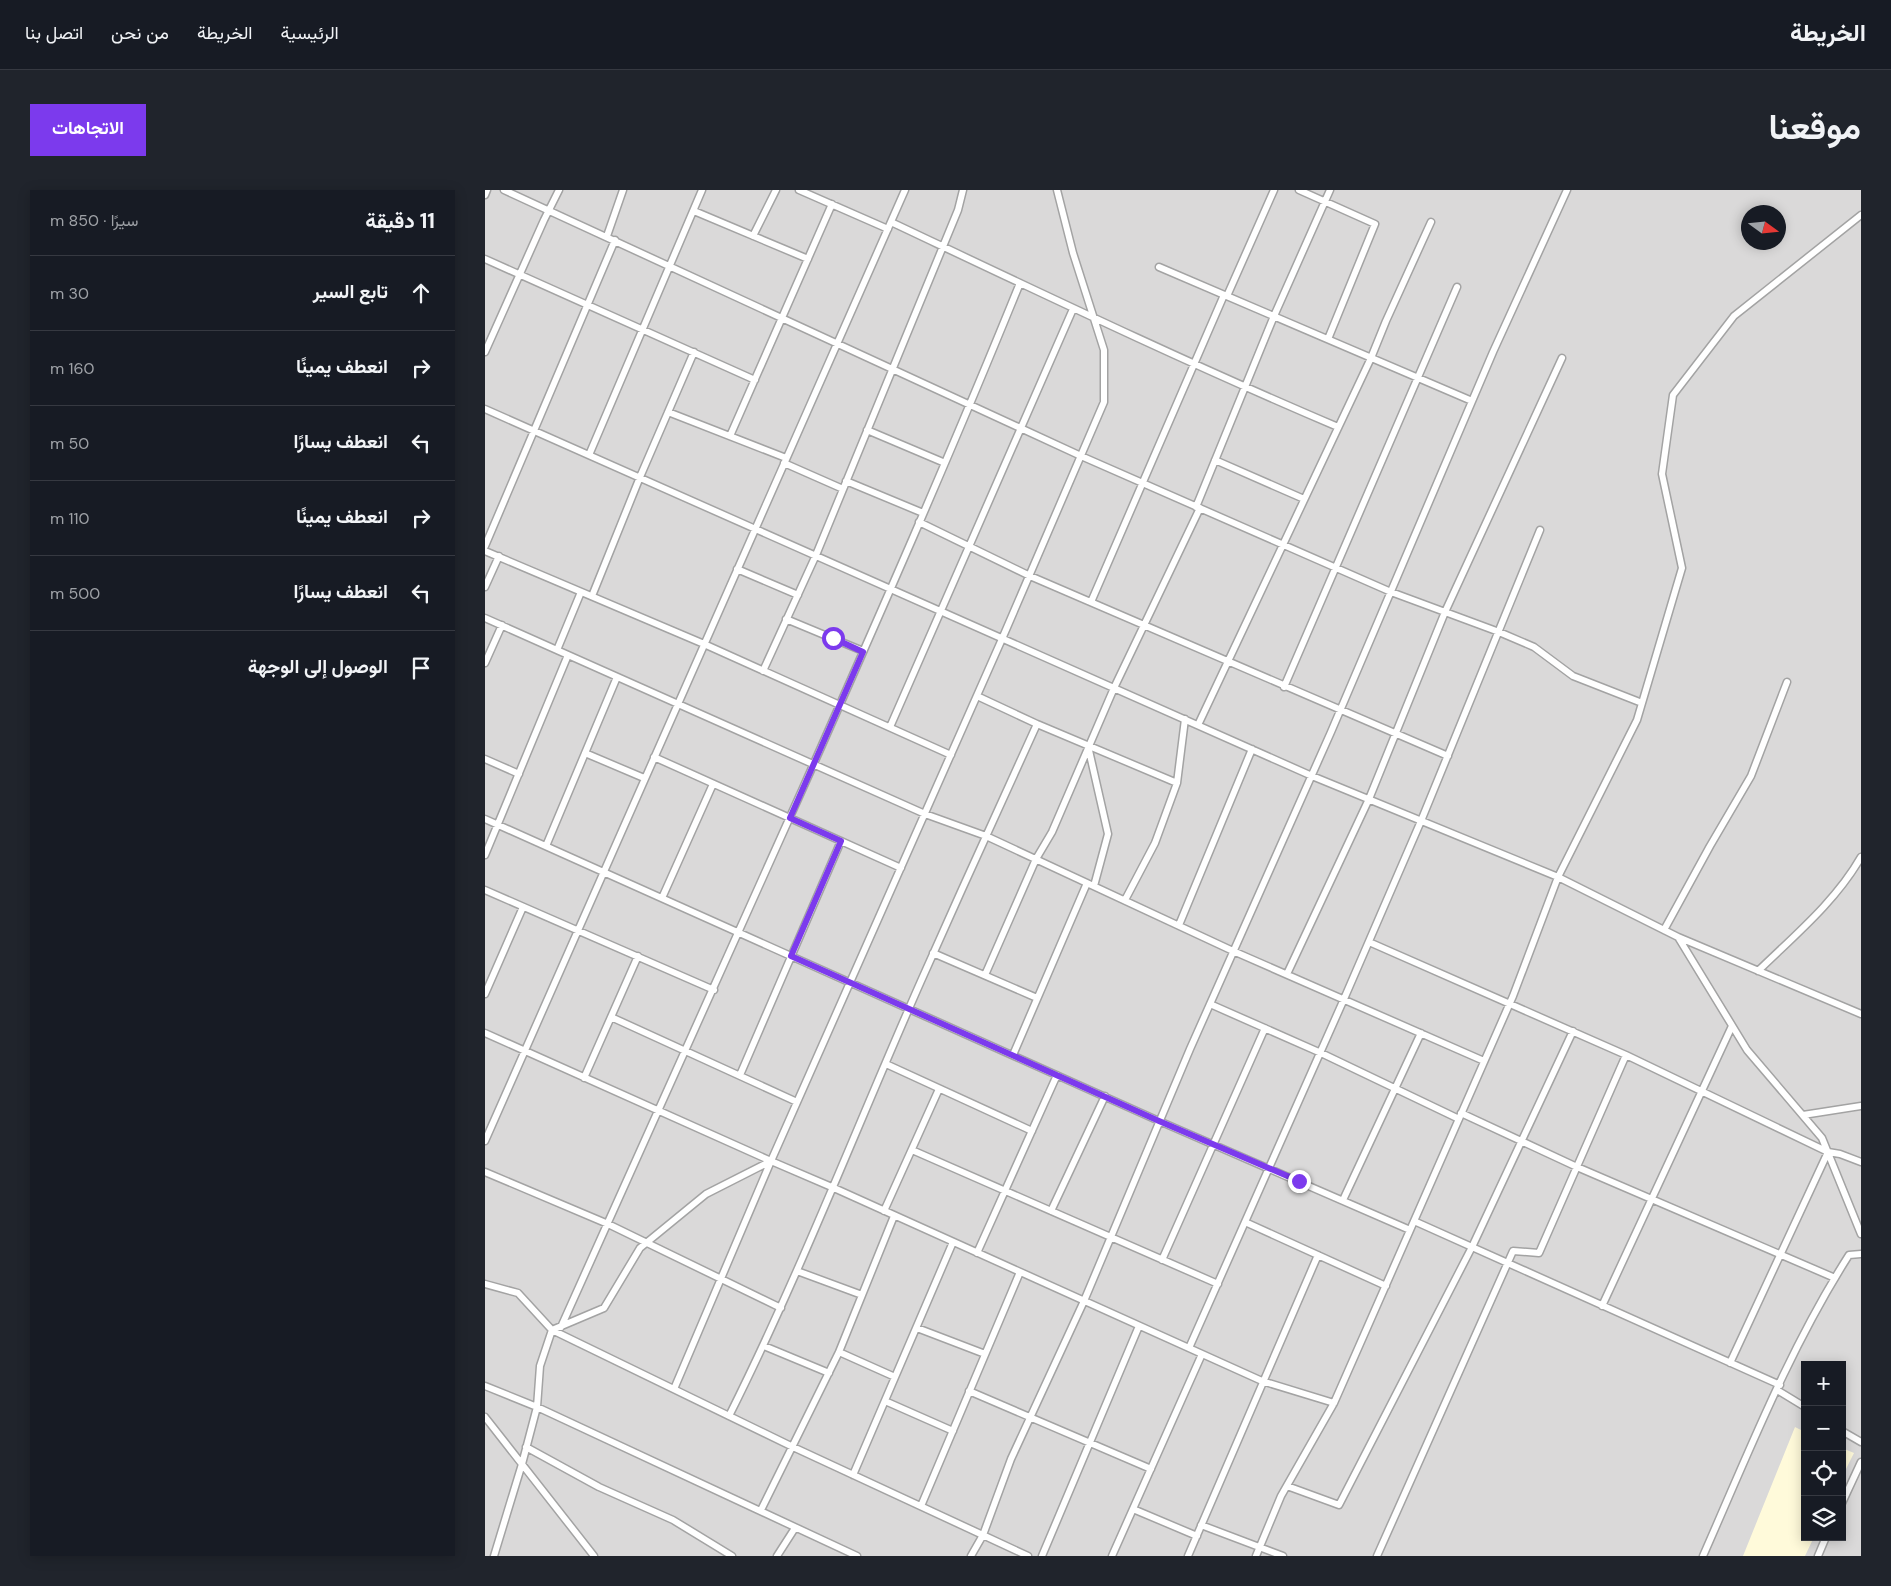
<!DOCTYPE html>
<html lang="ar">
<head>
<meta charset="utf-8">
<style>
  :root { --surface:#171b24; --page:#20242c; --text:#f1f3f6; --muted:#9ea1a6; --line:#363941; --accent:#7c3aed }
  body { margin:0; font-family:"DM Sans",Vazirmatn,sans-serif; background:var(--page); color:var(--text); direction:rtl }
  .controls { position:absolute; right:15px; bottom:15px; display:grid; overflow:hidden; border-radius:0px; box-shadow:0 2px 12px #0003 }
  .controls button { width:45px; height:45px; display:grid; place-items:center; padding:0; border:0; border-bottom:1px solid var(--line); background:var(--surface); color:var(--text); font:25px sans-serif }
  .compass { position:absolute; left:1256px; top:15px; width:45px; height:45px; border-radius:50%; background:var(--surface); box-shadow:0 2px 12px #0003; rotate:105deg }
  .stop { position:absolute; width:15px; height:15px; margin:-11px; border:4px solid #7c3aed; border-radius:50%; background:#fff }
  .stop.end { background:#7c3aed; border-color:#fff; box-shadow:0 1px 5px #0008 }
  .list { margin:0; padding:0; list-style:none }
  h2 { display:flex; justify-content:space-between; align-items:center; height:65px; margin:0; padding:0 20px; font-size:21px }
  h2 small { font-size:16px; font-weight:400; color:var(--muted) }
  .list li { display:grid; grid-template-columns:32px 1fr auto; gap:15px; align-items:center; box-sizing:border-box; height:75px; padding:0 20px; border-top:1px solid var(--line) }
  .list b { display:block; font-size:19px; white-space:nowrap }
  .list em { font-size:16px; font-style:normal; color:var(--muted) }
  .icon { flex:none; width:28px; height:28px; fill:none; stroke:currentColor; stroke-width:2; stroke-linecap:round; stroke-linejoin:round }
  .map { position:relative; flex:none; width:1376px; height:1366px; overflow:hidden; direction:ltr; border-radius:0px }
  header { display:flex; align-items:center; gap:30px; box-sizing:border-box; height:70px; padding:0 25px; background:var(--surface); border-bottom:1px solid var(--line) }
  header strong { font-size:24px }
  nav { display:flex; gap:28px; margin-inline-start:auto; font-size:18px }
  .intro { display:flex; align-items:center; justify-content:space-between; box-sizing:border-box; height:120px; padding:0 30px }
  h1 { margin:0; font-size:35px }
  .button { padding:12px 22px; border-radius:0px; background:var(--accent); color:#fff; font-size:18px; font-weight:700 }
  main { display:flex; gap:30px; padding:0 30px }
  aside { flex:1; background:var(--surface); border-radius:0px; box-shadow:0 2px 12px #0003 }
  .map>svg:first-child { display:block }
  .residential { fill:#dad9d9; fill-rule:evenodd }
  .education { fill:#fffada }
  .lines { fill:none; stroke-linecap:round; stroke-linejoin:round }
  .minor-casing { stroke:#a3a3a3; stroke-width:9 }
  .minor { stroke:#fff; stroke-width:6 }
  .route { stroke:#7c3aed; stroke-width:6 }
</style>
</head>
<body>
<header>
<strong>الخريطة</strong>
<nav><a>الرئيسية</a><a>الخريطة</a><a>من نحن</a><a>اتصل بنا</a></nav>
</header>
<div class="intro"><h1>موقعنا</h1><a class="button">الاتجاهات</a></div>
<main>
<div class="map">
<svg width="1376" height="1366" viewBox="0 0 1376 1366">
  <rect width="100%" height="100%" fill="#eee8e1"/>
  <path class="residential" d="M 0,0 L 1376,0 L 1376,1366 L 0,1366 ZM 1264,22 L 1294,22 L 1294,52 L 1264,52 ZM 1320,1175 L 1357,1175 L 1357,1347 L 1320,1347 Z"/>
  <path class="education" d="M 1310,1237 L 1320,1242 L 1320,1347 L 1329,1347 L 1320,1366 L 1258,1366 Z
    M 1357,1258 L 1369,1263 L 1357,1287 Z"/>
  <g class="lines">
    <defs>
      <path id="minor" d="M 19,0 L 596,266 L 906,402 L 1014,442 L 1049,457 L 1088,486 L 1157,513
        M 314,0 L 403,39
        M 814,0 L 890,34 L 843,149
        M 0,5 L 2,0
        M 209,21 L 323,69
        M 406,32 C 554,102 702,173 853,237
        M 122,46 L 138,0
        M 268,46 L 291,0
        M 0,69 L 270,190
        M 674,77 L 987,211
        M 742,106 L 789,0
        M 0,162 L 59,30 L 74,0
        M 0,219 L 827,586 L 1073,687 L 1193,747 L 1262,860 L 1337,948 L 1376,1044
        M 183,222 L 301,268
        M 382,240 L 460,273
        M 245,246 L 347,14
        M 104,265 L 217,0
        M 730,270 L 819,309
        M 299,273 L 358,299
        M 361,291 L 438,323
        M 711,317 L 789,126 L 845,0
        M 434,332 L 545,386 L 963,566
        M 0,356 L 130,50
        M 0,361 L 219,454 L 466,565
        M 252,379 L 313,405
        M 0,397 L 14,366
        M 107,406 L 155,287 L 209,162
        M 606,412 L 739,105
        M 0,428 L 440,624 L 501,646 L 748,761 L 999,871
        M 301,429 L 378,461
        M 72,460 L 96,402
        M 0,473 L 17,435
        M 278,481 L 331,365 L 473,20 L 478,0
        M 799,497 L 972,97
        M 492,506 L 552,534 L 692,593
        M 713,535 L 886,168 L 901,131 L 946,32
        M 405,537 L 588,119
        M 603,556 L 623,644 L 609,696
        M 100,563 L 159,588
        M 169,567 L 416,678
        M 0,569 L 34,584
        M 0,629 L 674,931 L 925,1040
        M 61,656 L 132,487
        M 0,665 L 83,465
        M 0,700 L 229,800
        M 177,708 L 228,594
        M 640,710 L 670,653 L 692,593 L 700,529
        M 694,735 L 767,559
        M 1179,740 L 1225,656 L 1266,586 L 1302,492
        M 1193,747 L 1376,824
        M 884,752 L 1141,865 L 1343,962 L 1355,964 L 1376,972
        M 448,763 L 552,808
        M 1273,781 C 1309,746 1351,711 1376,667
        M 802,784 L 884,609 L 960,422 L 1077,168
        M 500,785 L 551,669 L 567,642 L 629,498 L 715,318
        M 0,804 L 38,717
        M 725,814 L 836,863 L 974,929
        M 126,827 L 312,912
        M 0,843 L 286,971 L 349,998 L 777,1191 L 849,1213
        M 528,865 L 602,693
        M 401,874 L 547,941
        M 255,885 L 356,651
        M 99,888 L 153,766
        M 976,923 L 1092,977 L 1350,1088
        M 1318,925 L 1376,916
        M 0,951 L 420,0
        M 427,960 L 733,1094
        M 0,982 L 123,1034 L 296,1118
        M 858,1010 L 936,843
        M 399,1021 L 454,899
        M 566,1021 L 620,906
        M 929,1031 L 1295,1195
        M 760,1032 L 901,1096
        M 492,1063 L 572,885
        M 677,1070 L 780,838
        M 312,1081 L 377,1105
        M 0,1094 L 33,1103 L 67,1140 L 308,1257 L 543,1366
        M 1117,1116 L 1247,836
        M 76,1137 C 158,958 238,778 318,598 C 392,431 466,263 535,93
        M 432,1138 L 500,1164
        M 279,1156 L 344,1183
        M 704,1158 L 859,809 L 936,631 L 1055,340
        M 354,1162 L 410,1187
        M 1245,1173 L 1343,962
        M 0,1196 L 52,1217 L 372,1366
        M 189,1199 L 286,971 L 517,449 L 619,212 L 619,160 L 588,63 L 572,0
        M 1292,1200 L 1320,1217
        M 484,1201 L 666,1279
        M 400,1211 L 468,1241
        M 244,1226 C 315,1084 372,936 436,791 C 474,705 513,620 552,534
        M 0,1227 L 109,1366
        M 1357,1241 L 1376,1252
        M 41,1257 L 114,1297 L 188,1330 L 247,1366
        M 368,1285 L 468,1052
        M 802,1296 L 854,1315 L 987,1057 L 1088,841
        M 1357,1313 L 1376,1272
        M 436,1316 L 535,1082
        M 648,1319 L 712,1346
        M 276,1320 L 354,1162 L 409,1026
        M 716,1335 L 798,1366
        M 9,1366 L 37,1274 L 52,1217 L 55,1176 L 67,1140 L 119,1118 L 155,1058 L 221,1004 L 286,971
        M 292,1366 L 310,1338
        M 486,1366 L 498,1345 L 526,1269 L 599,1111 L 705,859 L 846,542 L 1008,162 L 1082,0
        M 557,1366 L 654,1136
        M 627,1366 L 717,1164
        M 703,1366 L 833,1065
        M 771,1366 L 796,1306 L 849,1213 L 1028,806 L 1073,687 L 1152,530 L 1197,378 L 1177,284 L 1188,205 L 1249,126 L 1376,25
        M 892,1366 L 1028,1061 L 1054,1063 L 1141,865
        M 1218,1366 C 1263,1264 1304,1159 1364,1065 L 1376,1064
        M 1333,1366 L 1341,1347"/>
    </defs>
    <use href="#minor" class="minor-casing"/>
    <use href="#minor" class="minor"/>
  </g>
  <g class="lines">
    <path class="route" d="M 348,448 L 378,462 L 305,628 L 356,651 L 306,766 L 674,931 L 814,991"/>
  </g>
</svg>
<div class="controls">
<button>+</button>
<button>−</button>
<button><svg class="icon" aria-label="locate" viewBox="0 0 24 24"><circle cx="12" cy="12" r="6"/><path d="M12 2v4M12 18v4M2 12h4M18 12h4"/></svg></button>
<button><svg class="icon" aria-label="layers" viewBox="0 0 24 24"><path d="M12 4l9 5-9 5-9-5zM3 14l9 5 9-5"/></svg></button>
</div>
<svg class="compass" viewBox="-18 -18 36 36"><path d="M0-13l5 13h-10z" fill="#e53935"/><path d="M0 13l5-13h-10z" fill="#9ea1a6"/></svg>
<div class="stop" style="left:348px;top:448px"></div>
<div class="stop end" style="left:814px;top:991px"></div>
</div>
<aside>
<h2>11 دقيقة<small>سيرًا · 850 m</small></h2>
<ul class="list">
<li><svg class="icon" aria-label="ahead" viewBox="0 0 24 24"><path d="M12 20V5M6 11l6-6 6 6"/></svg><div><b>تابع السير</b></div><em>30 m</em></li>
<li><svg class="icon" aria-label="right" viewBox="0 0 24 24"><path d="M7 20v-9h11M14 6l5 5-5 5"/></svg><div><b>انعطف يمينًا</b></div><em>160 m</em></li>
<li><svg class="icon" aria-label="left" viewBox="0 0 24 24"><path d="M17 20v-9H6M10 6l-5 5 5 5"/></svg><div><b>انعطف يسارًا</b></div><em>50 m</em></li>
<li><svg class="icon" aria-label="right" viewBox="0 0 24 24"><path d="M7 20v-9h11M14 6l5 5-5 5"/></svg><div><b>انعطف يمينًا</b></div><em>110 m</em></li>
<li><svg class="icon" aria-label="left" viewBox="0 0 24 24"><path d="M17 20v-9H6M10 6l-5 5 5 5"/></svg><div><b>انعطف يسارًا</b></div><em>500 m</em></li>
<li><svg class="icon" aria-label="arrive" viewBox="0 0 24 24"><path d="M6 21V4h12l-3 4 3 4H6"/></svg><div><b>الوصول إلى الوجهة</b></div></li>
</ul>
</aside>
</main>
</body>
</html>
